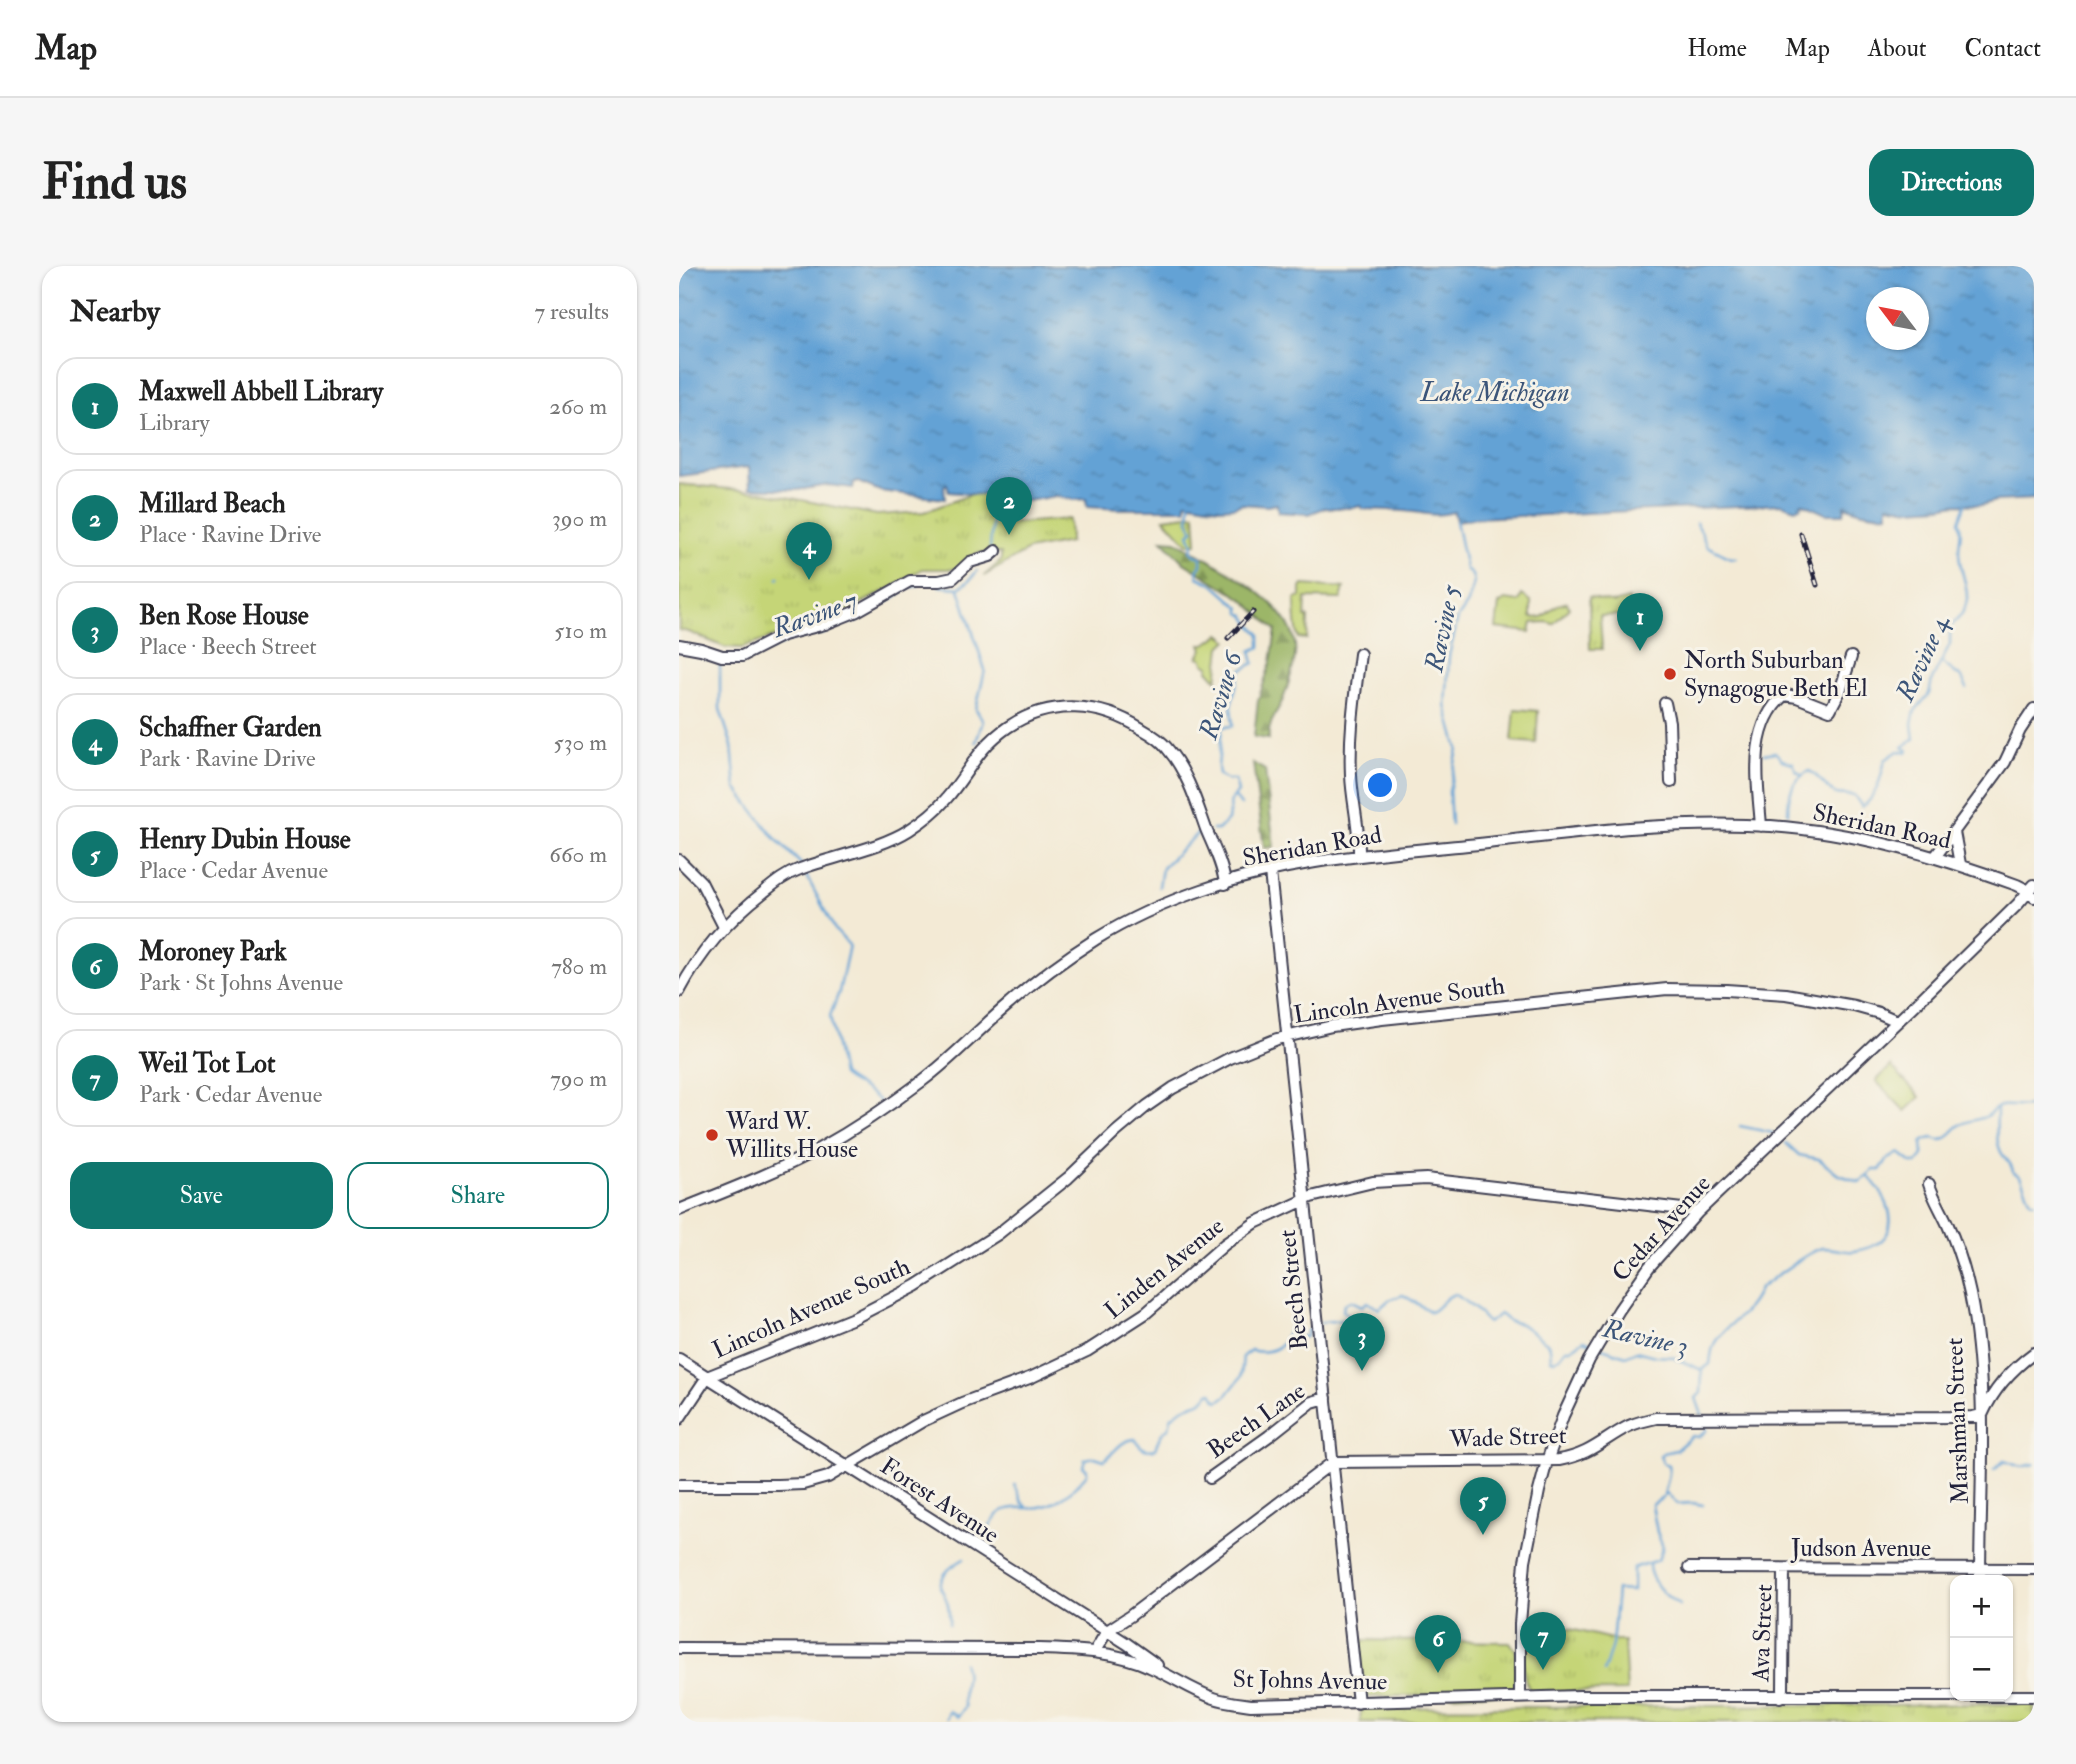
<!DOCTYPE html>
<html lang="en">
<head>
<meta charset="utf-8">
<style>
  :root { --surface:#fff; --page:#f6f6f6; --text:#222; --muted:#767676; --line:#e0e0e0; --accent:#0f766e }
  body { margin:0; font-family:"IM FELL Double Pica",serif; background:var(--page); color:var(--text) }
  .controls { position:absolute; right:21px; bottom:21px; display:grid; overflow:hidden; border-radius:14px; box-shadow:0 2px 5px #0004 }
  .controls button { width:63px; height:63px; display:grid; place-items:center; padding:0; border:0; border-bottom:2px solid var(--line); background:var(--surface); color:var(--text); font:35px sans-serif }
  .compass { position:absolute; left:1187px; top:21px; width:63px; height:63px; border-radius:50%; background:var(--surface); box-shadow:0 2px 5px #0004; rotate:302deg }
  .you { position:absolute; left:702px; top:520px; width:24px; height:24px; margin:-18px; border:5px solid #fff; border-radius:50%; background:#1a73e8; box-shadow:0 0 0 10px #1a73e833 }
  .badge { display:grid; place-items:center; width:46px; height:46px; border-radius:50%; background:var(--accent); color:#fff; font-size:23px; font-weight:700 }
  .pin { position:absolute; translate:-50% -58px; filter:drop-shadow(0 2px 4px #0008) }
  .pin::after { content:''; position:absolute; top:37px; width:24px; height:21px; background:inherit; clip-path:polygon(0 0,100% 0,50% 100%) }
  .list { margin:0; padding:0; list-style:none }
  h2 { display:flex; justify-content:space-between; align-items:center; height:91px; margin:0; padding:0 28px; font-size:30px }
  h2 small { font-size:23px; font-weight:400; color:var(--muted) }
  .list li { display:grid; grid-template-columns:46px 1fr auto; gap:21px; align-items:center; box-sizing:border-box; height:98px; margin:0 14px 14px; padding:0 14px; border:2px solid var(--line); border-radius:21px }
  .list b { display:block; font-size:26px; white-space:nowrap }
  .list p { margin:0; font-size:23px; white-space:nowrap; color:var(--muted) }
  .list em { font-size:23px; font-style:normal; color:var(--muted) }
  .actions { display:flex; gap:14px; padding:21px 28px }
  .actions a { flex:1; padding:16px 0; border:2px solid var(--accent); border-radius:21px; text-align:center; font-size:24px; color:var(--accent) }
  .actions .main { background:var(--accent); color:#fff }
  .map { position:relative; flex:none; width:1355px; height:1456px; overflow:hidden; border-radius:21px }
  header { display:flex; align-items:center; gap:42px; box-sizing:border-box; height:98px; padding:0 35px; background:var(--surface); border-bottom:2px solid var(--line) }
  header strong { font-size:33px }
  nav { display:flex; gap:38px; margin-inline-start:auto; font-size:24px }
  .intro { display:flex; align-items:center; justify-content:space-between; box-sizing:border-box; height:168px; padding:0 42px }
  h1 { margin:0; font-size:49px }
  .button { padding:18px 32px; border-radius:21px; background:var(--accent); color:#fff; font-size:24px; font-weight:700 }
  main { display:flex; gap:42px; padding:0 42px }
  aside { flex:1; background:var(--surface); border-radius:21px; box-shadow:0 2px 5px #0004 }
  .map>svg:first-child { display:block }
  .green { fill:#c5d577; stroke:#747c59; stroke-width:2 }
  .forest { fill:url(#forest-firs); stroke:#5f6c52; stroke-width:2 }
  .park { fill:url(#park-tufts); stroke:#747c59; stroke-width:2 }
  .water { fill:url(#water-ripples); stroke:#426288; stroke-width:2; fill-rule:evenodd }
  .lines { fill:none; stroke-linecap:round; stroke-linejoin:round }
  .stream { stroke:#63a2d5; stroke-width:2.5 }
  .minor-casing { stroke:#414052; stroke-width:14 }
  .minor { stroke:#fff; stroke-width:10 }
  .rail-casing { stroke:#22223b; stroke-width:5 }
  .rail { stroke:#f7f3e8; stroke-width:2.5; stroke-dasharray:8; stroke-linecap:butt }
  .poi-dot { fill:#c8321e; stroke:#f7f3e8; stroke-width:2.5 }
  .labels { text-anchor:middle; stroke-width:6; stroke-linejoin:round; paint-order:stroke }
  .poi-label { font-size:24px; fill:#22223b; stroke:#f7f3e8; text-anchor:start }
  .street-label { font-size:24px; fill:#22223b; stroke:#f7f3e8 }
  .water-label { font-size:26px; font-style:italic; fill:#3c5579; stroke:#f7f3e8 }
</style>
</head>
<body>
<header>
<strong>Map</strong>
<nav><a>Home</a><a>Map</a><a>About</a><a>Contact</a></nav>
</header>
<div class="intro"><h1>Find us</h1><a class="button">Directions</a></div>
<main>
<aside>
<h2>Nearby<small>7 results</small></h2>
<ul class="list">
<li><span class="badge">1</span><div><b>Maxwell Abbell Library</b><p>Library</p></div><em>260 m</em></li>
<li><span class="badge">2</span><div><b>Millard Beach</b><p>Place · Ravine Drive</p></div><em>390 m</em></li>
<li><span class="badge">3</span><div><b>Ben Rose House</b><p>Place · Beech Street</p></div><em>510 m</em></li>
<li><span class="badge">4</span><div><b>Schaffner Garden</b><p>Park · Ravine Drive</p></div><em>530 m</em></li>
<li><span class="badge">5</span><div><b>Henry Dubin House</b><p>Place · Cedar Avenue</p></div><em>660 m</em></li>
<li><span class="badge">6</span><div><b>Moroney Park</b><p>Park · St Johns Avenue</p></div><em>780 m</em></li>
<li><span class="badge">7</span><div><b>Weil Tot Lot</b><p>Park · Cedar Avenue</p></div><em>790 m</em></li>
</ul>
<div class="actions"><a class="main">Save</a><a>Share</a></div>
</aside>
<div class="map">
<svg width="1355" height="1456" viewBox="0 0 1355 1456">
  <defs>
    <pattern id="forest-firs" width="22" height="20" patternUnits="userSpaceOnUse" patternTransform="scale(1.75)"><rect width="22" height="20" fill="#9cb668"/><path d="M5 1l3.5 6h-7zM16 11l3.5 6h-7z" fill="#7f9457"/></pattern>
    <pattern id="park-tufts" width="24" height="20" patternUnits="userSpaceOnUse" patternTransform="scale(1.75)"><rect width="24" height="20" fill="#c5d577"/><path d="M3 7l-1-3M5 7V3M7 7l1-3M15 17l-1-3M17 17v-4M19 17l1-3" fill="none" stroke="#a9b768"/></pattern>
    <pattern id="water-ripples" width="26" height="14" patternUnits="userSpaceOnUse" patternTransform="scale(1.75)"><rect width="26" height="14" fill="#63a2d5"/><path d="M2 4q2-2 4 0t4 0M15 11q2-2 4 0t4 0" fill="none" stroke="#5184ae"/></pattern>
  </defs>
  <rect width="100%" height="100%" fill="#f7f3e8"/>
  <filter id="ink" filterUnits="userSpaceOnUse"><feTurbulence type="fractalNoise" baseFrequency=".0143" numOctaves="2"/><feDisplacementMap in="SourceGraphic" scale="14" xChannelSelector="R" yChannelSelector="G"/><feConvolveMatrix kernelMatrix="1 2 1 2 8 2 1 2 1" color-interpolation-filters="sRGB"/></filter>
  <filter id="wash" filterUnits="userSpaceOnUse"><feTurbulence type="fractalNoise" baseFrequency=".00686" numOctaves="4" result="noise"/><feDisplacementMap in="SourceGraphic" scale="28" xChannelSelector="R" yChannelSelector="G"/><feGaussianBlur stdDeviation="1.57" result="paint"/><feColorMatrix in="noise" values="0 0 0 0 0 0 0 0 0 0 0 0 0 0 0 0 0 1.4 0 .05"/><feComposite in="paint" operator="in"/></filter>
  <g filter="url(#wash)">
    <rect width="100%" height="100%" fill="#f3ead5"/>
    <path class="green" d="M 624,319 L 665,322 L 662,333 L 627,332 L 626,351 L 629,352 L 628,373 L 620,372 C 617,366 616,342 616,333 L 622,331 L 622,322 Z
      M 843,329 L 852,335 L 852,351 C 866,354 867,347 877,340 C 880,338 884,338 888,336 L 890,342 L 874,358 L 868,356 L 853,357 L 851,366 L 817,362 L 820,338 L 826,334 L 840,336 Z
      M 541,368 L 549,374 L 542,381 L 538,414 L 529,404 L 530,400 L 525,397 L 523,392 L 519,391 L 524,383 L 522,378 L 527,378 Z
      M 836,443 L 859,445 L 857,477 L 833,475 Z
      M 1212,800 L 1241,831 L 1226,845 L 1197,815 Z"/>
    <path class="forest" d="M 483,274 L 497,275 C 532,296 601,329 614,369 C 619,383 615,398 611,412 C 609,419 607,426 604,433 C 599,445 588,458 590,473 L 575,471 L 579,434 L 592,396 L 597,364 L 565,334 L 505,297 Z
      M 574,497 L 586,504 L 595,581 L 585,582 Z"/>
    <path class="park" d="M 0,218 L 82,226 L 198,249 L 245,246 L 304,224 L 325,258 L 390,253 L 391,276 L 349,284 L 305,310 L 322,295 L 322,287 L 299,287 L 277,303 L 243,303 L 214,321 L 161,348 L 63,382 L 45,381 L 10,366 L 0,364 Z
      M 516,248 L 518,277 L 509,278 L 485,252 Z
      M 910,331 L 935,337 L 950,333 L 951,349 L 945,349 L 945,356 L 941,356 L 940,349 L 921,350 L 923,383 L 911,383 Z
      M 846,1352 L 945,1376 L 948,1425 L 853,1426 C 839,1413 845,1372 846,1352 Z
      M 682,1374 L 831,1376 L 837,1385 L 836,1422 L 831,1427 L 689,1431 L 684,1426 L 681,1421 Z
      M 1355,1438 L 1355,1456 L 681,1456 L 682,1442 Z"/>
    <path class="water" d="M 0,0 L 1355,0 L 1355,233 L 1316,235 L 1303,239 L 1276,238 L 1261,241 L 1231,243 L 1209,239 L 1209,248 C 1193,249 1180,246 1166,240 L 1165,248 L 1147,248 L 1123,237 L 1122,241 L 1116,243 L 1103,238 L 797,252 L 777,255 L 775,246 C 753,252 745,246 724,245 C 710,244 697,243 683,243 L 682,240 L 671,242 L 645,242 L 630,248 L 599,246 L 598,238 L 588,240 L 563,238 L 555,241 L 540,242 L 507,236 L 507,243 L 442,243 L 408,241 L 407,233 L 395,234 L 377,230 L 337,237 L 313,234 L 313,230 L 270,226 L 268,218 L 265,220 L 266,233 L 201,225 L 179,216 L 175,216 L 174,222 L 150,219 L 118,224 L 71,222 L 70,201 L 0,210 ZM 1198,32 L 1240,32 L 1240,74 L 1198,74 Z"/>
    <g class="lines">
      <path class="stream" d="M 511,237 L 510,254 L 514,264 L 510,268 L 514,277 L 512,285 L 516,289 L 522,291 L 522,299 L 518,305 L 519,311 L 534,318 L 561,342 L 561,347 L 566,349 L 572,359 L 581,368 L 581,381 L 572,385 L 575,397 L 561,405 L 552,440 L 554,460 L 543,461 L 539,501 L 540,509 L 548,514 L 556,514 L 559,526 L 552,534 L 549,554 L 539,564 L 534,564
        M 1017,256 L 1023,267
        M 1023,269 L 1028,280 L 1052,292 L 1057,292
        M 311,282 L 315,234
        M 99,312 L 100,311
        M 260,320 L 280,322 L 290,315 L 298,305
        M 280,323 L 306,404 L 297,443 L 304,455 L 297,476
        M 0,385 L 32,394 L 59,397 L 118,371 L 145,367 L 165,357 L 179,355 L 230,321 L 239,320
        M 41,395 L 41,443 L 53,480 L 57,522 L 95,571 L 122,598
        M 1262,396 L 1283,412 L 1288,422
        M 1085,488 L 1096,486 L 1103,494 L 1114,497 L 1117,505 L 1123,509
        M 555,530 L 562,539
        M 1109,547 C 1109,529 1113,514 1130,505 C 1141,510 1146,523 1157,528 C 1162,529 1169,529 1175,529 L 1183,541 C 1198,531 1202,511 1206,494 L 1219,485 L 1228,486 L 1229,484 L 1224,481 L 1235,473 L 1233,458 L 1236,445 L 1250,428 L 1253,414 L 1271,378 L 1271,361 C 1304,332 1279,315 1280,283 C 1280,273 1284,265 1280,255 L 1286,239
        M 772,559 L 770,525 L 779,483 L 767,440 L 770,390 L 779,352 L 789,337 L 795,316 L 793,309 L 787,303 L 777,255
        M 127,609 L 156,664 L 170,679 L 160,726 L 151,750 L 163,809 C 176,820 190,823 201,836
        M 480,621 L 483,602 L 521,565
        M 1318,844 C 1318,857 1316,874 1322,886 C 1326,894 1333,896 1334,906 L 1341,910 L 1352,935 L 1355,936
        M 1061,860 L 1094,867
        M 1107,877 L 1120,889 L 1140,893 L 1158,908 L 1180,916 L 1189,910
        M 642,1057 C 652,1053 661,1058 671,1050 L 664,1045 L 665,1038 L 672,1035 L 683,1040 L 688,1036 L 700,1043 L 710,1034 L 724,1029 L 752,1046 C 762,1041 764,1031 776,1028 L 796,1043 L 809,1057 L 821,1048 L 829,1055 L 842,1058 L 868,1077 L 871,1082 L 872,1093 L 875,1094 L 881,1091 L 887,1083 L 892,1083 L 905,1074 L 914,1078
        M 920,1081 L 947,1090 L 957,1085 L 976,1090 L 993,1091 L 1023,1104
        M 1023,1149 L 1017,1132 L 1022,1127 L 1023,1104 L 1031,1098 C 1032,1089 1033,1078 1040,1071 C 1053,1055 1072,1045 1080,1023 C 1092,1014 1130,984 1144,982 C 1154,981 1166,987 1176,985 C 1226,977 1216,938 1189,910 L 1194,904 L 1201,904 L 1208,894 L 1220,887 L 1233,897 L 1238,897 L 1244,890 L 1243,877 L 1245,874 L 1254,872 C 1268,879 1271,865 1281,859 C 1290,854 1300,854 1308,850 C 1312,847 1317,841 1322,840 C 1328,839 1341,841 1350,840 L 1355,829
        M 1315,1204 L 1325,1195 L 1342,1201 L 1355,1198
        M 336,1219 L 343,1236 L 349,1242 C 375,1243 393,1226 408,1208 L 408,1204 L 404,1200 L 406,1193 L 416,1191 L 425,1194 C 437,1186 441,1174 456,1173 C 461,1181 466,1186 476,1183 C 479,1175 481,1166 490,1162 L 492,1151 C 497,1147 503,1143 509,1140 C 519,1136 524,1137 530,1127 L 533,1126 L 537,1134 L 540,1135 L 548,1129 L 562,1111 L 564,1090 L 572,1084 C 581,1087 595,1086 602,1079 C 606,1074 608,1067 611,1062 L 618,1066 L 620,1071 L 626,1071 L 628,1069 L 628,1065 L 636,1060
        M 987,1227 L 999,1238 L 1013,1237 L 1024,1239
        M 303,1275 C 318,1249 316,1240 349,1242
        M 970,1298 C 969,1314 987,1331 1000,1339
        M 270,1358 C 271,1341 269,1335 261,1321 C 263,1306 273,1300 285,1293
        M 925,1405 L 933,1379 L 938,1324 L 954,1325 L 954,1302 L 979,1294 L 984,1281 L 978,1266 L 973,1239 L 985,1231 C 986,1220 992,1210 990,1199 L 984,1197 L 981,1190 L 984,1187 L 997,1184 L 1013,1170 L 1020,1171 L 1028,1164 L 1025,1155
        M 268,1452 L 270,1445 L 279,1451 L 286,1441 C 280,1425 291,1413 284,1396"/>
    </g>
  </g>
  <g filter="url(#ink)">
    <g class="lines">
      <defs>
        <path id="minor" d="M 0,379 L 22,383 L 43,390 L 63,390 L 104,369 L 146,358 L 178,345 L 231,315 L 260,315 L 274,312 L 291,296 L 311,290 L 317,285
          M 986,437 L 990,456 L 992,516
          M 1082,560 C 1079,517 1068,462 1105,429 L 1118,431 L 1151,444 L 1161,425 L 1172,391
          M 1275,566 L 1281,598
          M 680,590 C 681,563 673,536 672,509 C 670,468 676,428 681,388
          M 1256,591 L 1326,496 L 1341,464 L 1355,443
          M 0,594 L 22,616 L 45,661
          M 591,606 L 679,1437
          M 0,726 C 21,686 50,653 85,626 C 96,617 107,608 121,603 C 155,590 200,583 230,564 C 244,555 256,546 267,533 C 290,507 297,483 329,461 C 371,433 421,436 463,463 C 472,468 482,474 488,482 C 508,505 517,535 527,563 C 534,580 544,599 546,618
          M 1250,918 C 1254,931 1262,944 1268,957 C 1278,979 1286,1004 1291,1028 C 1310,1121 1301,1219 1301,1314
          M 0,944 C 47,925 95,907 140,883 C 176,863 210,840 243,815 C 274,792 300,763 330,738 C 357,714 387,692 417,673 C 482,633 561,608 636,596 C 693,587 751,583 809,577 C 903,566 996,554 1092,560 C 1177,566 1258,590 1338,619 L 1346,623 L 1355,631
          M 0,1093 L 447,1377 L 478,1399
          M 0,1153 L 28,1111 L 177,1051 L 237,1020 L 319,968 L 389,912 L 437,866 L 468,840 L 494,822 L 551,792 L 598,773 L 653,760 L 703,753 L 988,723 L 1047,724 L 1107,728 L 1175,740 L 1200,747 L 1218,755
          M 531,1212 L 590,1170 L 633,1136 L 647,1132
          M 0,1219 L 99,1219 L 124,1218 L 149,1211 L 244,1155 L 283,1137 L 353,1111 L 408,1085 L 467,1047 L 546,978 L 576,957 L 632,931 L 694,916 L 747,913 L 1003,943 L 1018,947
          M 1010,1302 L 1355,1303
          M 0,1382 L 360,1383 C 398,1384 435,1385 471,1401 C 493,1410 512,1424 535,1432 C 547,1436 559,1437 572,1439 L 901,1430 L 1355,1430
          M 416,1385 L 428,1365 L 451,1350 L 654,1196 L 880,1194 C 913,1188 924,1173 950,1160 C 959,1156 968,1154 977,1152 L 1294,1151 L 1303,1149 C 1314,1124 1333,1103 1355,1087
          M 841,1431 L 841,1358 L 846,1295 L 860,1225 L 868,1195 L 884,1150 L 910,1094 L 940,1044 L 970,1001 L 1018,947 L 1236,739 L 1339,638 L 1355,619
          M 1101,1431 L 1104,1423 L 1105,1304"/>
      </defs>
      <use href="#minor" class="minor-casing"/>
      <use href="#minor" class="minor"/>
      <defs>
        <path id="rail" d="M 1122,268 L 1138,319
          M 549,372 L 574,346"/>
      </defs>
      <use href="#rail" class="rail-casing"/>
      <use href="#rail" class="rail"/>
    </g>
  </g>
  <g class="poi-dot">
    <circle cx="991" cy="408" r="7"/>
    <circle cx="33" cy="869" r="7"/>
  </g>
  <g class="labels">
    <g class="poi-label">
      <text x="1005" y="402">North Suburban<tspan x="1005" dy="28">Synagogue Beth El</tspan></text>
      <text x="47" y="863">Ward W.<tspan x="47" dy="28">Willits House</tspan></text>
    </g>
    <g class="street-label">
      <text transform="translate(1203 560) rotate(12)" y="8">Sheridan Road</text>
      <text transform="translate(633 580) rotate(-10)" y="8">Sheridan Road</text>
      <text transform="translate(720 734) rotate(-8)" y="8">Lincoln Avenue South</text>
      <text transform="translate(982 962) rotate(-48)" y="8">Cedar Avenue</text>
      <text transform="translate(485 1002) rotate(-39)" y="8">Linden Avenue</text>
      <text transform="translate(614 1024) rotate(-96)" y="8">Beech Street</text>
      <text transform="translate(132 1042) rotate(-24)" y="8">Lincoln Avenue South</text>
      <text transform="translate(577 1154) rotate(-35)" y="8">Beech Lane</text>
      <text transform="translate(1278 1155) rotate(-92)" y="8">Marshman Street</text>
      <text transform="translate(829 1171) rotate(-2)" y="8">Wade Street</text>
      <text transform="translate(261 1234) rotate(33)" y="8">Forest Avenue</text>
      <text x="1182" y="1290">Judson Avenue</text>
      <text transform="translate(1083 1367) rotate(-88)" y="8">Ava Street</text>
      <text transform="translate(631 1414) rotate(1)" y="8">St Johns Avenue</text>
    </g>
    <g class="water-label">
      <text x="816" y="135">Lake Michigan</text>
      <text transform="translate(136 348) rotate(-20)" y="9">Ravine 7</text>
      <text transform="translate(763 362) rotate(-78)" y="9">Ravine 5</text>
      <text transform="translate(1243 392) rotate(-65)" y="9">Ravine 4</text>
      <text transform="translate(541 429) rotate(-73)" y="9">Ravine 6</text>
      <text transform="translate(967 1071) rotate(13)" y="9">Ravine 3</text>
    </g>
  </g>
</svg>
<div class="controls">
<button>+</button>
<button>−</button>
</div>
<svg class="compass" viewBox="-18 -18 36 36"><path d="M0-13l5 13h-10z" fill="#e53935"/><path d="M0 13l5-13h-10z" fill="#767676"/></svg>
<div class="you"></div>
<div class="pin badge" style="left:961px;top:385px">1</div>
<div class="pin badge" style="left:330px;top:269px">2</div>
<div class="pin badge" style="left:683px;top:1105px">3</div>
<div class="pin badge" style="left:130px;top:314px">4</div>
<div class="pin badge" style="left:804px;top:1269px">5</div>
<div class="pin badge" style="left:759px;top:1407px">6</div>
<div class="pin badge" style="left:864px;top:1404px">7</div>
</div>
</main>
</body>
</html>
